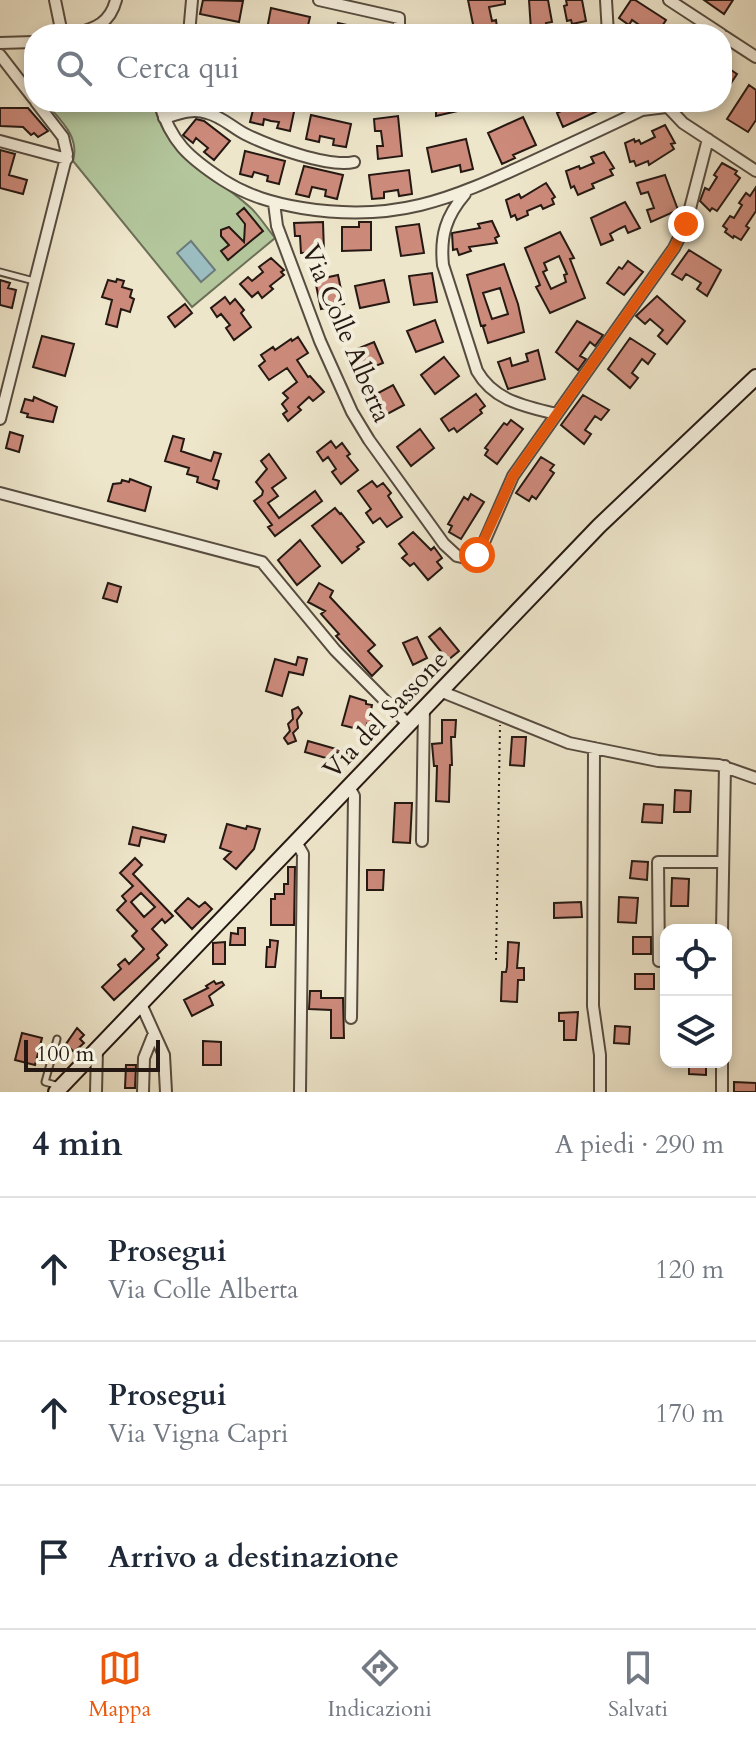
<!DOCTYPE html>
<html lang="it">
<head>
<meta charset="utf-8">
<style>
  :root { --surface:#fff; --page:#f2f2f3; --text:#1f2937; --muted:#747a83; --line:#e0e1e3; --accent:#ea580c }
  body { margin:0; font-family:Cardo,serif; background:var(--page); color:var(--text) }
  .controls { position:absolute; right:24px; bottom:24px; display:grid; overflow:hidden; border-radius:16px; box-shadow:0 4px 12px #0003 }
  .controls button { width:72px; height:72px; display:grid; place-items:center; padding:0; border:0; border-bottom:2px solid var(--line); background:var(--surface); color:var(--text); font:40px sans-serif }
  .scale { position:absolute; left:24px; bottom:20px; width:136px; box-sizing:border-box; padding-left:8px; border:4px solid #251812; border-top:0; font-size:22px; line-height:28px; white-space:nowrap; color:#251812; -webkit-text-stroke:6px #f4efdd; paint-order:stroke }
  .stop { position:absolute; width:24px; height:24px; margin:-18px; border:6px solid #ea580c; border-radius:50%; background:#fff }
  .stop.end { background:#ea580c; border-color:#fff; box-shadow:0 2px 8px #0008 }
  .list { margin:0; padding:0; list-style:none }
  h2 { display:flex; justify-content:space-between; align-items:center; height:104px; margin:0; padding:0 32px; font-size:34px }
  h2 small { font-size:26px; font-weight:400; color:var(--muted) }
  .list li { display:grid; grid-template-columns:52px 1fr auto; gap:24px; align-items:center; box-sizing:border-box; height:144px; padding:0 32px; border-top:2px solid var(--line) }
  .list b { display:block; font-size:30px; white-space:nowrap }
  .list p { margin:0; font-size:26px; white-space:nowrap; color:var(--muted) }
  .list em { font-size:26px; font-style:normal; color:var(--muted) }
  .icon { flex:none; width:44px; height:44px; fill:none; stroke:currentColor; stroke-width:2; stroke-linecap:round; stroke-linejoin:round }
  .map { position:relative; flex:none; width:756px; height:1092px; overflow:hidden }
  .search { position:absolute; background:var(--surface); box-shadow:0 4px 12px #0003; left:24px; right:24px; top:24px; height:88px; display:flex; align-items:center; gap:20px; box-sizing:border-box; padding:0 28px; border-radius:32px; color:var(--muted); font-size:30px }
  .sheet { height:536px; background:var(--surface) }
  nav { display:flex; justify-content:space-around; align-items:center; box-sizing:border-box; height:112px; border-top:2px solid var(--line); background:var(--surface); font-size:22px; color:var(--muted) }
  nav a { display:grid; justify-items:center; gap:4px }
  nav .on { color:var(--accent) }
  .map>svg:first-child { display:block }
  .green { fill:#b3c69c; stroke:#6c6f57; stroke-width:2 }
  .water { fill:#9cbdc0; stroke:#6c7b7a; stroke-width:2 }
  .building { fill:#cc8a7b; stroke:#251812; stroke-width:2; fill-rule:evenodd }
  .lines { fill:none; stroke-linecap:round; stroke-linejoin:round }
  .service-casing { stroke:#574c40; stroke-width:9 }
  .minor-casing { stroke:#574c40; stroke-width:14 }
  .secondary-casing { stroke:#251812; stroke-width:18 }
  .path { stroke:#251812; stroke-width:2; stroke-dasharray:2 4; stroke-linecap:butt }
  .service { stroke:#f4efdd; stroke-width:5 }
  .minor { stroke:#f4efdd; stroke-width:10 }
  .secondary { stroke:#f4efdd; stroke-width:14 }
  .route { stroke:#ea580c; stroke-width:10 }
  .labels { text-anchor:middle; stroke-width:8; stroke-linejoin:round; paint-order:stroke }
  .street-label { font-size:26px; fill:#251812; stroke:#f4efdd }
</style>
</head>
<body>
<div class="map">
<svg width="756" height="1092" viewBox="0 0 756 1092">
  <rect width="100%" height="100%" fill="#eee6cb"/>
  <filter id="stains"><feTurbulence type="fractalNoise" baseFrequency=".0025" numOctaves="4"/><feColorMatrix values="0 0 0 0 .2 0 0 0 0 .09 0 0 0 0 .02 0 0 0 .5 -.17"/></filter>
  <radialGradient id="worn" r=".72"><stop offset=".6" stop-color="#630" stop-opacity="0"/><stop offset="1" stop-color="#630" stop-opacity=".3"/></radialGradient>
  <path class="green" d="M 45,102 L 154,102 C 162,155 216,175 252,209 C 260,217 267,228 275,238 L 192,307 L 73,161 C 80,136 60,120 45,102 Z"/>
  <path class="water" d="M 191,241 L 215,270 L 201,282 L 177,253 Z"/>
  <path class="building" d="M 203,0 L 243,1 L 239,22 L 200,14 Z
    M 468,0 L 505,0 L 505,4 L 489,7 L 492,21 L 496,20 L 498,34 L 475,34 Z
    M 529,0 L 548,0 L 552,22 L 546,23 L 547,28 L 531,30 Z
    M 566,0 L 582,0 L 586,21 L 572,24 L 571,20 L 567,21 L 564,6 L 567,5 Z
    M 631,0 L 635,0 L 666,20 L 657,34 L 641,34 L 645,29 L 632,20 L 629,25 L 619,18 Z
    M 704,0 L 733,0 L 724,14 Z
    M 271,8 L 310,17 L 306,34 L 290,34 L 267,29 Z
    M 338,23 L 374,31 L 374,34 L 335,34 Z
    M 722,64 L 737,74 L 722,97 Z
    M 749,85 L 756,90 L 756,120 L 748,132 L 727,119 Z
    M 255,102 L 272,102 L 295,107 L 290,131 L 277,128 L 279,122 L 271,121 L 264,119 L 263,125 L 250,122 Z
    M 436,102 L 460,102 L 462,110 L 436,116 Z
    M 570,102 L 617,102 L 563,127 L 557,113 L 563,110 L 561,106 Z
    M 0,108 L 28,108 L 48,131 L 38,137 L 34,133 L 31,135 L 23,127 L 0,126 Z
    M 311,115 L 351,124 L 346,147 L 333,145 L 334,139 L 320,136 L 319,142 L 306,139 Z
    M 398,116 L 402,156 L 378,159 L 377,146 L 383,146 L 381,131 L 375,131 L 374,119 Z
    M 523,117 L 536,145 L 513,155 L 515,158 L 502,164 L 488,133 Z
    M 196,119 L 204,121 L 230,141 L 214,160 L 204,152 L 208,148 L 196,138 L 193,143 L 183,135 Z
    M 665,125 L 675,143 L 671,144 L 674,149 L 649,165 L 648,161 L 636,166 L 634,161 L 630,162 L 625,143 L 634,139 L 635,142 L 639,140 L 641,144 L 655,137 L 652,131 Z
    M 466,139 L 473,169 L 461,172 L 460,165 L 432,172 L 427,148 Z
    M 0,150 L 15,154 L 9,175 L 27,180 L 23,194 L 0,188 Z
    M 245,151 L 285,161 L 279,184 L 267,181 L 268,176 L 254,172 L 252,177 L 240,174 Z
    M 604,152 L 614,168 L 610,170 L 613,175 L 592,184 L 594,188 L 578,195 L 574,186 L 571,188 L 566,171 L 579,166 L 580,169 L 594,163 L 591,157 Z
    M 722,163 L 737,171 L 735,174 L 740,178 L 717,211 L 712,208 L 710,211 L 700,201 L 705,188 L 709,190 L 717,177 L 714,175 Z
    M 304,166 L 343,175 L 337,199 L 325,196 L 326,190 L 312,187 L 309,197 L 296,194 Z
    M 409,170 L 412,194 L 399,196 L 398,190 L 384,192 L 384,198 L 372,199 L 369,175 Z
    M 665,175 L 678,210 L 651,222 L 647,210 L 654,208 L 648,192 L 641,194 L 637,183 Z
    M 546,183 L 555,197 L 552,199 L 554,204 L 543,209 L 541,205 L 527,211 L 528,215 L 517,220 L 515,215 L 511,217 L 506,200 L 519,194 L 521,198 Z
    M 756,187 L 756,211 L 746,226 L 749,228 L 741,240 L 734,236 L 733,238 L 725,232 L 727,229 L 723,226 L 730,216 L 734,218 L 742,205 L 739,203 L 746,193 L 750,196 Z
    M 625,202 L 640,228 L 628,233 L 625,226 L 619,229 L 610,234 L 613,240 L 601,245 L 591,218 Z
    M 244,208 L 263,231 L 228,260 L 221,251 L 229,245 L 221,236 L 221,230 L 229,227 L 244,242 L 245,224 L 237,214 Z
    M 492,221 L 499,236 L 495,238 L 497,243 L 469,247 L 471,251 L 459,255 L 457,249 L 453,250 L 452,233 L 480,228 L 478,224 Z
    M 323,222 L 324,252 L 301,253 L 300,236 L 295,236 L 294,223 Z
    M 359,222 L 371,222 L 371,250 L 342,251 L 342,227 L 359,227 Z
    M 419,224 L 424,253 L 401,256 L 396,227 Z
    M 560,232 L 574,258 L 570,259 L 585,298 L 550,313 L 536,287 L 540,285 L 525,248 ZM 559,256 L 567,274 L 564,275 L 566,282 L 551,289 L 543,272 L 547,270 L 544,263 Z
    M 689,250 L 721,270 L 707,296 L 697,289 L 701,283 L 693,278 L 686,274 L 682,280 L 672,274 Z
    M 271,258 L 284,270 L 281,272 L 284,275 L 270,286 L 273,289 L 262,298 L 258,292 L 252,297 L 240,284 L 248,277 L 252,281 L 263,272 L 259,267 Z
    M 628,261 L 643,272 L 624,295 L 607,283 L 619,267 L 622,269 Z
    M 504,264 L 518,304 L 524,332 L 488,343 L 483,327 L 486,325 L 481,326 L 467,275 ZM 500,288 L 508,314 L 492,319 L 483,293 Z
    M 432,273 L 437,302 L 414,305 L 409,276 Z
    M 338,275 L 344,304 L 321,309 L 315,280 Z
    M 117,279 L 124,281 L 122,287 L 132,290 L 130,297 L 134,299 L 130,312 L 121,309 L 117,327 L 106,324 L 112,300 L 102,297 L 108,280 L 116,282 Z
    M 0,280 L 10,283 L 8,288 L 16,290 L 12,308 L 0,305 Z
    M 384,280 L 389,302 L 360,308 L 355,286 Z
    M 657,296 L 685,321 L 667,344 L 658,336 L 663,330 L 650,319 L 645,324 L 636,316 Z
    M 225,297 L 230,304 L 235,299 L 244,310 L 241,313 L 251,327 L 234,340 L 226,328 L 230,325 L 221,314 L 217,317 L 211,308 Z
    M 185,304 L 192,313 L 175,327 L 168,317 Z
    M 435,320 L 443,342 L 416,352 L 407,331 Z
    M 577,321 L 603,335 L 595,346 L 590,342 L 580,356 L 586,359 L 578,370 L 556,352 Z
    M 42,336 L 74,344 L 65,376 L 33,367 Z
    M 298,337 L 308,353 L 297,360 L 308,377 L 310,376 L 324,392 L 313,401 L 309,397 L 298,407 L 301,410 L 288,421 L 283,414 L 287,411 L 282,404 L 288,398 L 283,393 L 297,382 L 287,368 L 269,380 L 259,366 L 265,361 L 261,355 L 273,347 L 275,350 L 291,339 L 292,341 Z
    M 630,338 L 655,354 L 648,364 L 642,359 L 632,373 L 638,378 L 630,388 L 608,369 Z
    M 374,342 L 383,363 L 356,374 L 347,353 Z
    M 538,350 L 545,379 L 508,389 L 498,362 L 510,358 L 512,366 L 528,361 L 526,354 Z
    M 444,357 L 459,376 L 435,394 L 421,375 Z
    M 393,385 L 404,405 L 378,419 L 367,399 Z
    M 476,394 L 485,406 L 480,410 L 482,413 L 457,432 L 454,428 L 449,431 L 441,419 Z
    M 583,395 L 609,410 L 601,420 L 595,416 L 585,430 L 591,434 L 584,444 L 561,425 Z
    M 34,397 L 57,407 L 53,422 L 27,417 L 28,414 L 21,412 L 25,399 L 33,401 Z
    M 511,420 L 523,429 L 497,464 L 485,455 L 488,450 L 485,448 L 504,423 L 507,425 Z
    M 420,429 L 434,448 L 411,466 L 397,447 Z
    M 10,432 L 23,436 L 19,452 L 6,448 Z
    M 173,436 L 184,439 L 181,451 L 211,461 L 214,452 L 221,454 L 213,479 L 219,481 L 217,489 L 197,482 L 198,477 L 187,474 L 189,468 L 165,461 Z
    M 331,441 L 336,448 L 342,443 L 350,454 L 347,456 L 358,470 L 341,484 L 332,472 L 336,469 L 328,457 L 323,461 L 317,452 Z
    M 269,454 L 286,478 L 272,488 L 278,496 L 268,503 L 279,518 L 315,491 L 322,501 L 275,536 L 268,527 L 272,525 L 254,501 L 262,495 L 263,491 L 256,482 L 267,469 L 261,461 Z
    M 541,457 L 554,465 L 550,470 L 554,473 L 536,499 L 532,496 L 529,501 L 516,493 Z
    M 130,479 L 151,487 L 145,511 L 108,501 L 113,484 L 121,483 L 122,480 L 129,482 Z
    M 372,481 L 377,487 L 383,483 L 391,493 L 388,496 L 402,517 L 387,527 L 380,518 L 373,523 L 366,513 L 371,509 L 358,491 Z
    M 471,494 L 484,502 L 461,539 L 449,532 L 452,526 L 448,524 L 464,497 L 468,500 Z
    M 335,508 L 340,514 L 341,513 L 364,542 L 357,547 L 359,549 L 342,563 L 312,526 Z
    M 413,532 L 431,550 L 434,547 L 442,558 L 437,562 L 442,568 L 428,580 L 414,563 L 410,566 L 402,558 L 407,554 L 399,544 Z
    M 300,540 L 320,566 L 297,585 L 278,560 Z
    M 108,583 L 121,587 L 117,602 L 103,598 Z
    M 319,583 L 333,591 L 330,597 L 375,645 L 368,651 L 382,666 L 372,676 L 336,636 L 339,634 L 321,614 L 325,611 L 308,602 Z
    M 440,628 L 459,651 L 448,660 L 429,637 Z
    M 417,637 L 427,658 L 413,665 L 403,643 Z
    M 298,657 L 307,659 L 303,675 L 289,672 L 282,696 L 266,691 L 275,659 L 296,665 Z
    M 350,696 L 366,701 L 366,704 L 372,705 L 371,710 L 382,721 L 373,730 L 367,724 L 365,731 L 342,725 Z
    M 298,707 L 302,713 L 297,720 L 298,728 L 293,733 L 296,741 L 288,744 L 284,738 L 290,731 L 288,724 L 293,719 L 292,710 Z
    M 442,720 L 456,720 L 455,737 L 451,737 L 452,765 L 450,765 L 449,802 L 436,801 L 437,766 L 434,766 L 432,744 L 442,743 Z
    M 512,737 L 526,737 L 524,766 L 510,765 Z
    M 308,741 L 343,751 L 340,762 L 305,752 Z
    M 675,790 L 691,791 L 690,812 L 674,812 Z
    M 395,803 L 412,803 L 410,843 L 393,842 Z
    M 644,804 L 663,805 L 662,823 L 642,822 Z
    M 227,824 L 246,829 L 247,826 L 260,829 L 254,849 L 236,869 L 224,859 L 231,852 L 220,848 Z
    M 133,827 L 166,835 L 164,842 L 141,837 L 139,846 L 129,844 Z
    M 135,858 L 142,865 L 133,874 L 173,916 L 165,923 L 162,919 L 152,929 L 167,945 L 157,955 L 159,958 L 114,1000 L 102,987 L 121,969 L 118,965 L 125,959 L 129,964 L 144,949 L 132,936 L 137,931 L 117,910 L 126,901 L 122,896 L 133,886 L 120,873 ZM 141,893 L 155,907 L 144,917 L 131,902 Z
    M 632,861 L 648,862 L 647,880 L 630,878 Z
    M 288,867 L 295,867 L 294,925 L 271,925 L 271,899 L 275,899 L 275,894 L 284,894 L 284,884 L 288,884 Z
    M 367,870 L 384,870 L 383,890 L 367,890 Z
    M 672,878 L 689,879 L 688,906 L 671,906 Z
    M 619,897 L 638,898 L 636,923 L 618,922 Z
    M 188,898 L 199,907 L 205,902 L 212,909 L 192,929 L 175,911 Z
    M 581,902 L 582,917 L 554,918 L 554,903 Z
    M 238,928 L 245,928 L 245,945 L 230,945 L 231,933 L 238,934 Z
    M 633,937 L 651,937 L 651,954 L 633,954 Z
    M 270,940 L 278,941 L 275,967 L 266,967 L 267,947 L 270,947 Z
    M 225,942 L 225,964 L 213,964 L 213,943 Z
    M 508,942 L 519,943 L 517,968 L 524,968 L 524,980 L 518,980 L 517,1002 L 501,1001 L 502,972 L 506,972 L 507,967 Z
    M 635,974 L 654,974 L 654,989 L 635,989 Z
    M 214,981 L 216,984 L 222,982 L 224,985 L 209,996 L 213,1005 L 192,1016 L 184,1000 L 208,988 L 206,986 Z
    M 310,991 L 321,991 L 321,998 L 343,998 L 344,1038 L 331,1038 L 331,1010 L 309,1009 Z
    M 578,1012 L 576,1040 L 564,1040 L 564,1021 L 559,1021 L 559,1013 Z
    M 615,1026 L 630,1027 L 629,1044 L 614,1043 Z
    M 77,1028 L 84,1035 L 80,1039 L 84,1043 L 74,1052 L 66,1044 Z
    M 22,1033 L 42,1038 L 35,1065 L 15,1060 Z
    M 203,1041 L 221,1042 L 221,1065 L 203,1065 Z
    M 689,1062 L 706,1062 L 706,1075 L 689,1074 Z
    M 126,1065 L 136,1065 L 135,1088 L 125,1088 Z
    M 734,1082 L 756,1083 L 756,1092 L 734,1092 Z"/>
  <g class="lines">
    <defs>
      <path id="service" d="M 0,272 L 34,281
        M 57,1039 L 45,1082 L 59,1086"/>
      <path id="minor" d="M 55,0 L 62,34
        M 319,0 L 399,18 L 399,34
        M 606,0 L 608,34
        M 669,0 L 721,34
        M 75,34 C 96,28 110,23 116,0
        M 189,34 L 192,0
        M 722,35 L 756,57
        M 0,43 L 34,42
        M 0,55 L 34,99
        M 159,102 C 171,142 188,157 223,180 C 248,196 273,203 302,208 C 395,223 449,200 531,162 C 568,145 605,128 642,110 L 666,107
        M 665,104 L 683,123 L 756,171
        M 164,118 C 178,114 192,108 207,113 C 221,116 233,128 245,134 C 269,146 329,168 354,162
        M 0,141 L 67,159
        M 465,194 C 446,216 440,236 443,265 L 477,371 C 494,401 525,406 556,414
        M 274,203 L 277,226 L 320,341 L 352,412 L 369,440 L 444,544 L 457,556 L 470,559 L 481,549 L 513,476 L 674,248 L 686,224 L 708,139
        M 0,419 L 67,154 L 63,137 L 36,102
        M 0,493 L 262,562 L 335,650 L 408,724
        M 440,691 L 569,743 L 658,761 L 719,765 L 756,778
        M 594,748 L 593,1006 L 600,1055 L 600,1092
        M 349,787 L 354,796 L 351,1018
        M 422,841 L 424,707
        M 296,842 L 303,854 L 300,1092
        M 722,930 L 725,766
        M 659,961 L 658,862 L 723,862
        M 141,1004 L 164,1055 L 166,1092
        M 96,1092 L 97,1050
        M 143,1092 L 144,1058 L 154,1033
        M 722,1092 L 722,1062"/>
      <path id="secondary" d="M 56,1092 L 599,526 L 756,377"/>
    </defs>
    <use href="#service" class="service-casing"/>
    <use href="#minor" class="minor-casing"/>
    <use href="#secondary" class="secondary-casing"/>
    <path class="path" d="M 496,960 L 500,725"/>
    <use href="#service" class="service"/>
    <use href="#minor" class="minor"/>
    <use href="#secondary" class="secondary"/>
  </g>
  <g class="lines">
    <path class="route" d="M 477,555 L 513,476 L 674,248 L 686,224"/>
  </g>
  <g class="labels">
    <g class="street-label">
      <text transform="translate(347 333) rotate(67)" y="9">Via Colle Alberta</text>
      <text transform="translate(385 714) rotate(-46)" y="9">Via del Sassone</text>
    </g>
  </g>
  <rect width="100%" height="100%" filter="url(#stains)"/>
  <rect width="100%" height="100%" fill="url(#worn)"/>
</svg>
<div class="controls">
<button><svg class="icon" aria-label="locate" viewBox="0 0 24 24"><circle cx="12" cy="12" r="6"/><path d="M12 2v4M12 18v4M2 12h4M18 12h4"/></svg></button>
<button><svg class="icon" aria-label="layers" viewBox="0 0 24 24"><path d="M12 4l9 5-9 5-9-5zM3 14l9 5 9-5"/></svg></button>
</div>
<div class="scale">100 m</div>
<div class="stop" style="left:477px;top:555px"></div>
<div class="stop end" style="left:686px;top:224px"></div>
<div class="search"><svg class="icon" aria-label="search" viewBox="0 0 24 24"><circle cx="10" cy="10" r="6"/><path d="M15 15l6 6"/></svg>Cerca qui</div>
</div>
<section class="sheet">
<h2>4 min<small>A piedi · 290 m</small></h2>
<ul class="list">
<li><svg class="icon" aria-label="ahead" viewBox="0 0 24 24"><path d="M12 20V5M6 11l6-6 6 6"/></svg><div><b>Prosegui</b><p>Via Colle Alberta</p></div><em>120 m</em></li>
<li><svg class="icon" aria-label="ahead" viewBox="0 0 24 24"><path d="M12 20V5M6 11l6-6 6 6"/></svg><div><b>Prosegui</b><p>Via Vigna Capri</p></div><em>170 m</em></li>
<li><svg class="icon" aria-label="arrive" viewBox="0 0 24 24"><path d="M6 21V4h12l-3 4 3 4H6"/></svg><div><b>Arrivo a destinazione</b></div></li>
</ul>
</section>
<nav>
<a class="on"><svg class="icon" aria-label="map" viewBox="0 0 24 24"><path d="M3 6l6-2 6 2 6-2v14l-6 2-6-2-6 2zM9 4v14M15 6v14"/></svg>Mappa</a>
<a><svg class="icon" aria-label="directions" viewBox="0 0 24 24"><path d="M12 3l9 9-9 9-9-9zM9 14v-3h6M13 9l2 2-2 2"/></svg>Indicazioni</a>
<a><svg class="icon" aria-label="saved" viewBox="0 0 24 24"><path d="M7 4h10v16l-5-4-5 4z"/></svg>Salvati</a>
</nav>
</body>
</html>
